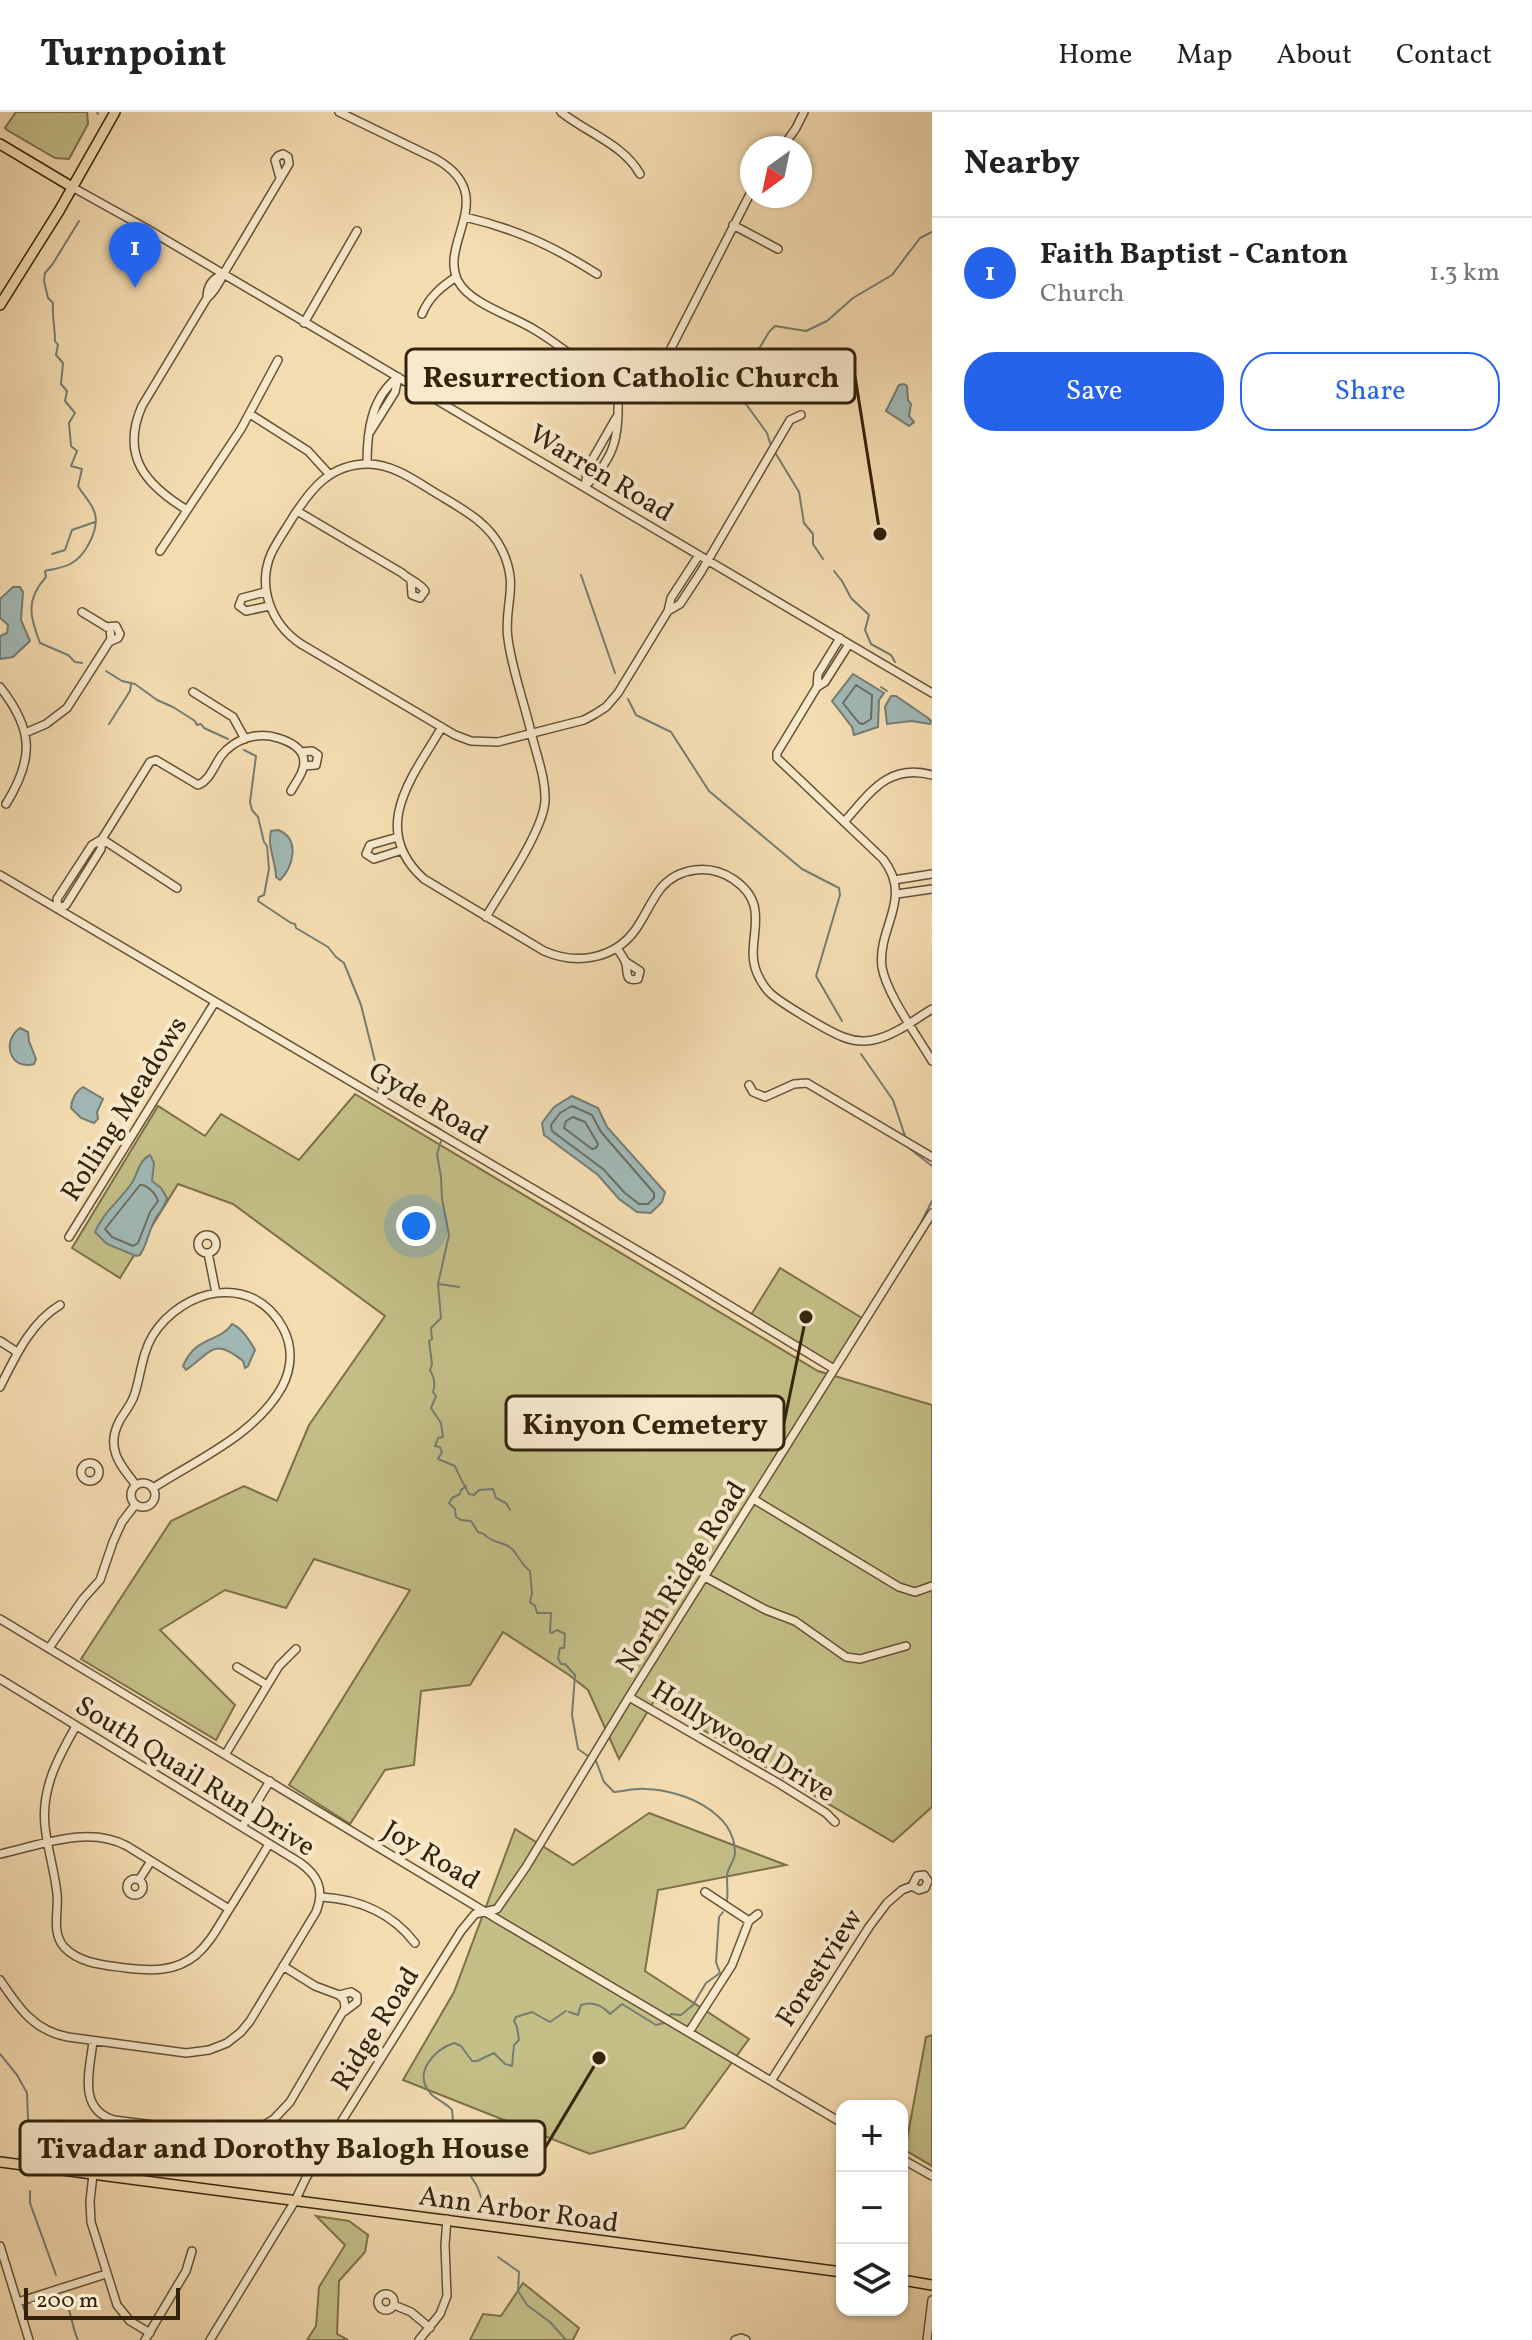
<!DOCTYPE html>
<html lang="en">
<head>
<meta charset="utf-8">
<style>
  :root { --surface:#fff; --page:#f6f6f6; --text:#222; --muted:#767676; --line:#e0e0e0; --accent:#2563eb }
  body { margin:0; font-family:Vollkorn,serif; background:var(--page); color:var(--text) }
  .controls { position:absolute; right:24px; bottom:24px; display:grid; overflow:hidden; border-radius:16px; box-shadow:0 2px 6px #0004 }
  .controls button { width:72px; height:72px; display:grid; place-items:center; padding:0; border:0; border-bottom:2px solid var(--line); background:var(--surface); color:var(--text); font:40px sans-serif }
  .compass { position:absolute; left:740px; top:24px; width:72px; height:72px; border-radius:50%; background:var(--surface); box-shadow:0 2px 6px #0004; rotate:213deg }
  .scale { position:absolute; left:24px; bottom:20px; width:156px; box-sizing:border-box; padding-left:8px; border:4px solid #33230c; border-top:0; font-size:22px; line-height:28px; white-space:nowrap; color:#33230c; -webkit-text-stroke:6px #f8e9cd; paint-order:stroke }
  .you { position:absolute; left:416px; top:1114px; width:28px; height:28px; margin:-20px; border:6px solid #fff; border-radius:50%; background:#1a73e8; box-shadow:0 0 0 12px #1a73e833 }
  .badge { display:grid; place-items:center; width:52px; height:52px; border-radius:50%; background:var(--accent); color:#fff; font-size:26px; font-weight:700 }
  .pin { position:absolute; translate:-50% -66px; filter:drop-shadow(0 2px 4px #0008) }
  .pin::after { content:''; position:absolute; top:42px; width:28px; height:24px; background:inherit; clip-path:polygon(0 0,100% 0,50% 100%) }
  .list { margin:0; padding:0; list-style:none }
  h2 { display:flex; justify-content:space-between; align-items:center; height:104px; margin:0; padding:0 32px; font-size:34px }
  h2 small { font-size:26px; font-weight:400; color:var(--muted) }
  .list li { display:grid; grid-template-columns:52px 1fr auto; gap:24px; align-items:center; box-sizing:border-box; height:112px; padding:0 32px; border-top:2px solid var(--line) }
  .list b { display:block; font-size:30px; white-space:nowrap }
  .list p { margin:0; font-size:26px; white-space:nowrap; color:var(--muted) }
  .list em { font-size:26px; font-style:normal; color:var(--muted) }
  .actions { display:flex; gap:16px; padding:24px 32px }
  .actions a { flex:1; padding:18px 0; border:2px solid var(--accent); border-radius:32px; text-align:center; font-size:28px; color:var(--accent) }
  .actions .main { background:var(--accent); color:#fff }
  .icon { flex:none; width:44px; height:44px; fill:none; stroke:currentColor; stroke-width:2; stroke-linecap:round; stroke-linejoin:round }
  .map { position:relative; flex:none; width:932px; height:2228px; overflow:hidden }
  header { display:flex; align-items:center; gap:48px; box-sizing:border-box; height:112px; padding:0 40px; background:var(--surface); border-bottom:2px solid var(--line) }
  header strong { font-size:38px }
  nav { display:flex; gap:44px; margin-inline-start:auto; font-size:28px }
  main { display:flex }
  aside { flex:1; background:var(--surface) }
  .map>svg:first-child { display:block }
  .green { fill:#c4bf87; stroke:#7c714a; stroke-width:2 }
  .water { fill:#a1b9b7; stroke:#757d73; stroke-width:2 }
  .lines { fill:none; stroke-linecap:round; stroke-linejoin:round }
  .shore { stroke:#6a6e62; stroke-width:2 }
  .stream { stroke:#757d73; stroke-width:2 }
  .minor-casing { stroke:#645236; stroke-width:10 }
  .major-casing { stroke:#33230c; stroke-width:12 }
  .minor { stroke:#f8e9cd; stroke-width:7 }
  .major { stroke:#f5ddb2; stroke-width:9 }
  .labels { text-anchor:middle; stroke-width:8; stroke-linejoin:round; paint-order:stroke }
  .street-label { font-size:28px; fill:#33230c; stroke:#f8e9cd }
  .leader { fill:none; stroke:#33230c; stroke-width:3 }
  .callout-dot { fill:#33230c; stroke:#f8e9cd; stroke-width:3 }
  .callout { fill:#f8e9cd; stroke:#33230c; stroke-width:3 }
  .callout-label { font-size:30px; text-anchor:middle; font-weight:bold; fill:#33230c }
</style>
</head>
<body>
<header>
<strong>Turnpoint</strong>
<nav><a>Home</a><a>Map</a><a>About</a><a>Contact</a></nav>
</header>
<main>
<div class="map">
<svg width="932" height="2228" viewBox="0 0 932 2228">
  <rect width="100%" height="100%" fill="#f5ddb2"/>
  <filter id="stains"><feTurbulence type="fractalNoise" baseFrequency=".0025" numOctaves="4"/><feColorMatrix values="0 0 0 0 .2 0 0 0 0 .09 0 0 0 0 .02 0 0 0 .5 -.17"/></filter>
  <radialGradient id="worn" r=".72"><stop offset=".6" stop-color="#630" stop-opacity="0"/><stop offset="1" stop-color="#630" stop-opacity=".3"/></radialGradient>
  <path class="green" d="M 16,0 L 87,0 L 88,12 L 69,47 L 55,46 L 7,18 L 5,16 Z
    M 355,982 L 818,1259 L 932,1293 L 932,1695 L 893,1730 L 654,1589 L 619,1647 L 588,1578 L 569,1563 L 503,1520 L 470,1573 L 421,1579 L 414,1653 L 385,1658 L 350,1712 L 289,1673 L 410,1478 L 314,1447 L 286,1496 L 225,1478 L 160,1518 L 235,1593 L 216,1628 L 81,1547 L 171,1409 L 244,1374 L 277,1389 L 309,1313 L 385,1204 L 233,1092 L 178,1072 L 120,1166 L 72,1136 L 158,994 L 205,1024 L 221,1002 L 299,1048 Z
    M 780,1156 L 862,1206 L 833,1254 L 751,1203 Z
    M 649,1701 L 786,1753 L 658,1778 L 645,1859 L 749,1927 L 684,2016 L 590,2042 L 403,1968 L 454,1880 L 515,1717 L 573,1753 Z
    M 932,1923 L 932,2054 L 905,2038 L 926,1925 Z
    M 316,2104 L 349,2109 L 368,2123 L 365,2140 L 339,2169 L 337,2222 L 348,2228 L 307,2228 L 316,2214 L 319,2175 L 345,2133 Z
    M 523,2171 L 579,2216 L 573,2228 L 470,2228 L 483,2202 L 501,2204 Z"/>
  <path class="water" d="M 904,272 L 907,274 L 908,288 L 911,292 L 909,304 L 914,310 L 909,314 L 886,299 L 899,273 Z
    M 13,475 L 20,475 L 23,480 L 21,508 L 30,529 L 13,545 L 0,547 L 0,524 L 7,521 L 8,513 L 0,506 L 0,487 Z
    M 853,562 L 884,581 L 879,588 L 878,615 L 854,623 L 852,615 L 832,589 Z
    M 891,584 L 896,584 L 928,606 L 931,609 L 930,612 L 911,609 L 887,612 L 885,595 Z
    M 278,718 C 300,726 294,755 280,768 L 276,765 C 276,750 267,735 271,719 Z
    M 20,916 L 28,920 L 29,929 L 36,947 L 34,952 C 10,959 1,929 20,916 Z
    M 83,975 L 103,987 L 97,1000 L 98,1007 L 94,1011 L 81,1006 L 71,996 C 71,988 76,979 83,975 Z
    M 572,984 L 598,996 L 607,1015 L 665,1080 L 662,1090 L 651,1101 L 637,1100 L 619,1087 L 598,1063 L 544,1023 L 542,1011 L 554,995 Z
    M 150,1043 L 154,1051 L 152,1069 L 161,1076 L 167,1086 C 165,1095 162,1097 157,1104 C 149,1116 148,1131 140,1143 L 136,1144 L 107,1132 L 95,1120 C 103,1100 122,1087 133,1069 C 138,1059 140,1048 150,1043 Z
    M 232,1212 C 242,1216 250,1229 255,1238 L 248,1254 L 245,1256 L 243,1249 C 213,1225 212,1240 186,1258 L 183,1254 C 196,1223 219,1231 232,1212 Z"/>
  <g class="lines">
    <path class="shore" d="M 856,573 L 872,583 L 871,607 L 863,612 L 859,611 L 843,591 Z
      M 572,994 L 592,1003 L 601,1020 L 654,1081 L 654,1086 L 648,1092 L 639,1092 L 625,1081 L 603,1057 L 552,1019 L 551,1013 L 560,1001 Z
      M 573,1005 L 585,1010 L 598,1032 L 596,1036 L 592,1037 L 564,1016 L 566,1009 Z
      M 140,1073 C 147,1072 156,1082 158,1089 L 150,1100 L 138,1131 L 133,1134 L 112,1125 L 105,1117 Z"/>
    <path class="stream" d="M 97,0 L 98,2
      M 79,109 L 52,153 L 45,161 L 44,169 L 48,186 L 53,191 C 52,204 55,216 55,229 L 58,233 L 56,243 L 63,251 L 61,272 L 67,279 L 65,289 L 75,301 L 69,311 L 71,334 L 77,339 L 71,354 L 82,357 L 78,374 C 83,383 93,392 95,402 C 99,418 85,445 70,452 C 63,456 53,457 45,459 L 46,465 C 25,488 30,505 40,531 L 68,543 L 75,550 L 82,551
      M 770,331 L 767,321 L 735,277 L 769,220 L 775,214 L 806,219 L 827,209 L 853,186 L 892,163 L 920,126 L 932,120
      M 776,342 L 799,380 L 804,411 L 813,422 L 813,432 L 823,447
      M 52,442 L 65,438 L 72,418 L 95,410
      M 834,459 L 842,469 L 851,486 L 869,503 L 865,518 L 871,532 L 891,543 L 895,550
      M 581,463 L 615,561
      M 106,559 L 122,569 L 135,572 L 157,588 L 173,595 L 195,609 L 197,613 L 201,612 L 204,616 L 228,627
      M 881,575 L 887,579
      M 628,587 L 636,603 L 671,620 L 709,679 L 802,757 L 839,776 L 840,783 L 816,864 L 842,909
      M 109,612 L 130,579 L 131,572
      M 244,638 L 256,644 L 250,690 L 252,698 L 258,705 L 264,730 L 267,734 L 269,757 L 264,783 L 259,785 L 258,789 L 291,811 L 295,812 L 296,816 L 328,835 L 336,845 L 344,851 L 361,893 L 376,953 L 376,969 L 380,983
      M 861,942 L 893,988 L 905,1024
      M 410,1000 L 423,1008
      M 429,1011 L 440,1017
      M 441,1029 L 437,1042 L 441,1065 L 442,1087 L 449,1123 L 438,1172 L 441,1206 L 431,1216 L 432,1227 L 429,1229 L 432,1252 L 430,1258 C 434,1265 436,1272 433,1280 L 436,1284 L 431,1296 L 441,1311 L 443,1325 L 438,1326 L 435,1334 L 440,1335 L 442,1340 L 438,1347 L 455,1354 C 459,1365 464,1372 469,1382 L 474,1383 L 479,1378 L 493,1377 L 496,1386 L 506,1391 L 510,1398
      M 909,1036 L 932,1054
      M 921,1111 L 932,1089
      M 439,1172 L 459,1175
      M 466,1374 L 461,1378 L 460,1382 L 452,1386 L 449,1391 L 455,1397 L 456,1405 L 461,1408 L 471,1409 L 478,1420 L 484,1422 C 492,1432 505,1429 513,1438 C 519,1445 522,1453 530,1459 L 532,1481 L 530,1490 L 535,1494 L 537,1501 L 551,1501 L 550,1520 L 552,1521 L 557,1518 L 565,1522 L 564,1536 L 560,1536 L 558,1546 L 561,1552 L 565,1552 L 575,1563 L 572,1603 L 578,1637 L 588,1644
      M 596,1649 L 604,1670 L 614,1680 C 624,1679 636,1676 646,1677 C 681,1678 735,1699 735,1741 C 735,1749 727,1756 727,1764 C 727,1772 728,1781 727,1789
      M 569,1900 L 578,1903 L 581,1893 C 593,1889 602,1893 610,1902 L 622,1892 L 656,1913 L 664,1911 L 671,1902 L 681,1903 L 693,1893 L 706,1871 L 720,1861 L 716,1850 L 719,1805 L 723,1800
      M 0,1942 L 17,1963 L 27,1981 L 29,2032
      M 30,2079 L 30,2091 L 56,2163
      M 488,2104 L 477,2074 L 456,2041 L 452,1998 C 446,1991 437,1988 431,1982 C 412,1961 434,1938 454,1931 L 461,1934 L 472,1949 L 477,1949 L 494,1941 L 505,1952 L 512,1954 L 514,1933 L 519,1928 L 517,1915 L 514,1909 L 516,1905 L 532,1900 L 550,1910 L 566,1899
      M 498,2145 L 519,2160 L 518,2179 L 527,2193 L 550,2210 L 566,2228
      M 64,2189 C 73,2199 71,2215 78,2228"/>
    <defs>
      <path id="minor" d="M 339,0 L 436,47 C 501,84 438,130 458,169 C 470,192 513,204 535,218 C 558,231 595,265 620,268 C 637,270 653,262 664,250 L 752,78
        M 561,0 C 587,21 623,32 640,62
        M 782,36 L 796,16 L 804,0
        M 72,75 L 144,115 L 932,581
        M 465,105 C 516,117 553,134 597,162
        M 733,113 L 778,137
        M 207,186 C 207,175 212,167 222,163
        M 422,202 C 429,185 441,175 456,165
        M 304,211 L 357,119
        M 250,302 L 308,339 L 329,362
        M 370,320 L 395,280 L 398,265
        M 367,352 C 367,319 371,286 398,265
        M 585,374 L 588,355 L 616,306
        M 584,375 C 622,341 618,315 618,268
        M 187,398 C 146,373 120,344 142,294 L 207,186 C 218,177 222,163 230,151 L 289,52 L 288,45 L 283,42 L 278,44 L 275,48 L 280,66
        M 297,399 L 402,461 C 408,467 422,472 425,479 L 420,486 L 412,483 L 411,469
        M 160,439 L 241,317 L 278,248
        M 265,480 L 242,486 L 239,494 L 246,499 L 269,494
        M 668,499 L 680,492 L 701,460 L 790,308 L 801,303
        M 106,515 L 116,514 L 120,522 L 118,526 L 109,530
        M 849,532 L 825,570 L 817,575 L 777,641 L 777,646 L 883,747 C 914,787 877,815 882,855 C 886,881 918,925 932,949
        M 0,575 C 34,618 34,647 6,692
        M 817,575 L 818,562 L 840,526
        M 193,580 L 233,605 L 245,627
        M 442,615 C 413,664 368,717 424,767 L 544,839 C 576,853 614,848 636,817 C 645,804 651,789 661,776 C 679,755 710,752 733,767 C 775,795 743,829 757,861 C 760,868 765,876 770,881 C 782,892 828,919 843,925 C 853,929 863,930 873,928 C 894,924 914,908 932,897
        M 25,621 L 46,612 L 67,596 L 111,527 L 110,517 L 82,500
        M 301,640 L 312,639 L 318,643 L 316,653 L 304,654
        M 844,710 C 870,681 888,651 932,663
        M 398,725 L 370,733 L 366,742 L 374,747 L 402,738
        M 102,727 L 177,776
        M 0,763 L 676,1161 L 834,1257
        M 894,768 L 932,762
        M 897,782 L 932,777
        M 58,797 L 57,787 L 92,733 L 102,727 L 150,650 L 156,648 L 198,673 C 210,668 214,654 221,644 C 234,627 258,619 278,626 C 288,629 299,634 303,644 C 307,657 297,668 291,679
        M 58,797 L 66,793 L 101,737 L 102,727
        M 486,805 C 503,776 543,719 545,689 C 546,669 538,647 533,628 L 530,616 C 523,587 512,557 508,527 C 503,494 520,475 502,438 C 489,411 464,398 439,383 C 417,370 394,352 368,352 C 330,352 311,377 293,405 C 286,417 277,429 271,442 C 257,475 271,512 301,532 L 455,623 L 471,629 L 498,630 L 584,608 L 595,602 L 606,595 L 618,581 L 668,499 L 671,486 L 699,443
        M 617,836 C 620,841 625,847 626,852 C 628,862 625,870 638,867 L 640,859 L 626,850
        M 749,973 L 753,980 L 765,985 L 794,972 L 807,971 L 932,1045
        M198 1132a9 9 0 1 1 18 0a9 9 0 1 1-18 0Z
        M 69,1125 L 215,890
        M 208,1141 L 216,1181
        M 0,1229 L 17,1240
        M 0,1275 C 15,1245 31,1210 60,1193
        M81 1360a9 9 0 1 1 18 0a9 9 0 1 1-18 0Z
        M131 1383a12 12 0 1 1 24 0a12 12 0 1 1-24 0Z
        M 136,1373 C 119,1352 105,1335 120,1308 C 125,1299 132,1292 135,1281 C 141,1262 142,1241 153,1223 C 183,1176 253,1160 283,1216 C 293,1235 292,1256 282,1275 C 255,1323 198,1347 153,1376
        M 755,1388 L 899,1475 L 915,1480 L 932,1474
        M 705,1465 L 766,1498 L 795,1509 L 846,1545 L 860,1547 L 906,1534
        M 0,1507 L 502,1810 L 842,2011
        M 49,1536 L 83,1487 L 100,1468 L 113,1430 L 122,1410 L 135,1393
        M 237,1555 L 267,1573
        M 0,1567 L 299,1750 C 318,1763 325,1778 316,1800 L 250,1909 L 241,1920 L 227,1931 L 209,1938 L 186,1941 L 68,1925 C 34,1919 18,1895 0,1868
        M 629,1585 L 778,1671 L 826,1701 L 835,1710
        M 76,1614 C 56,1649 39,1681 46,1722 C 49,1742 55,1762 57,1782 C 59,1799 51,1820 64,1835 C 80,1852 105,1853 126,1856 C 152,1859 175,1860 196,1843 C 210,1831 218,1815 228,1799 C 242,1777 256,1754 269,1732
        M 225,1643 L 279,1554 L 296,1537
        M 242,1715 L 270,1669
        M 0,1742 C 41,1733 88,1713 127,1734 L 229,1797
        M127 1775a8 8 0 1 1 16 0a8 8 0 1 1-16 0Z
        M 139,1768 L 151,1749
        M 321,1785 C 358,1787 392,1801 415,1831
        M 749,1809 L 758,1802
        M 339,1883 L 351,1880 L 357,1884 L 357,1890 L 345,1899
        M 689,1920 L 732,1853 L 749,1809 L 705,1780
        M 93,1929 C 90,1958 77,1997 114,2008 L 224,2022 L 246,2021 L 259,2016 L 274,2007 L 290,1990 L 345,1896 L 344,1888 L 339,1883 L 315,1874 L 283,1854
        M 771,1969 L 869,1815 L 887,1791 L 902,1778 L 912,1774 L 917,1764 L 924,1763 L 928,1769 L 925,1776 L 919,1778 L 912,1774
        M 108,2006 L 95,2045 L 90,2089 L 91,2110 L 117,2193 L 130,2209 L 150,2221
        M 246,2021 L 256,2031 L 267,2030 L 275,2022 L 274,2007
        M 902,2047 L 932,2064
        M 0,2134 L 29,2228
        M378 2190a8 8 0 1 1 16 0a8 8 0 1 1-16 0Z
        M 18,2190 L 106,2162
        M 394,2193 L 411,2200 L 430,2216
        M 145,2228 L 186,2159 L 192,2139
        M 210,2228 L 295,2089 L 306,2066 L 461,1819 L 475,1802 L 497,1797 L 526,1755 L 629,1585 L 932,1101
        M 419,2228 L 440,2202 L 447,2184 L 445,2133 L 447,2107
        M 735,2228 L 741,2226 L 746,2228
        M 927,2228 L 932,2188"/>
      <path id="major" d="M 0,32 L 72,75
        M 0,193 L 59,99 L 115,0
        M 0,2050 L 842,2160
        M 902,2168 L 932,2173"/>
    </defs>
    <use href="#minor" class="minor-casing"/>
    <use href="#major" class="major-casing"/>
    <use href="#minor" class="minor"/>
    <use href="#major" class="major"/>
  </g>
  <g class="labels">
    <g class="street-label">
      <text transform="translate(602 360) rotate(31)" y="10">Warren Road</text>
      <text transform="translate(429 990) rotate(31)" y="10">Gyde Road</text>
      <text transform="translate(123 996) rotate(-58)" y="10">Rolling Meadows</text>
      <text transform="translate(680 1464) rotate(-58)" y="10">North Ridge Road</text>
      <text transform="translate(744 1628) rotate(31)" y="10">Hollywood Drive</text>
      <text transform="translate(196 1663) rotate(32)" y="10">South Quail Run Drive</text>
      <text transform="translate(432 1742) rotate(31)" y="10">Joy Road</text>
      <text transform="translate(818 1855) rotate(-57)" y="10">Forestview</text>
      <text transform="translate(374 1916) rotate(-58)" y="10">Ridge Road</text>
      <text transform="translate(519 2096) rotate(8)" y="10">Ann Arbor Road</text>
    </g>
  </g>
  <path class="leader" d="M880 422L855 264M806 1205L784 1311M599 1946L545 2036"/>
  <g class="callout-dot">
    <circle cx="880" cy="422" r="8"/>
    <circle cx="806" cy="1205" r="8"/>
    <circle cx="599" cy="1946" r="8"/>
  </g>
  <g class="callout">
    <rect x="406" y="237" width="449" height="54" rx="8"/>
    <rect x="506" y="1284" width="278" height="54" rx="8"/>
    <rect x="20" y="2009" width="525" height="54" rx="8"/>
  </g>
  <g class="callout-label">
    <text x="631" y="275">Resurrection Catholic Church</text>
    <text x="645" y="1322">Kinyon Cemetery</text>
    <text x="283" y="2046">Tivadar and Dorothy Balogh House</text>
  </g>
  <rect width="100%" height="100%" filter="url(#stains)"/>
  <rect width="100%" height="100%" fill="url(#worn)"/>
</svg>
<div class="controls">
<button>+</button>
<button>−</button>
<button><svg class="icon" aria-label="layers" viewBox="0 0 24 24"><path d="M12 4l9 5-9 5-9-5zM3 14l9 5 9-5"/></svg></button>
</div>
<svg class="compass" viewBox="-18 -18 36 36"><path d="M0-13l5 13h-10z" fill="#e53935"/><path d="M0 13l5-13h-10z" fill="#767676"/></svg>
<div class="scale">200 m</div>
<div class="you"></div>
<div class="pin badge" style="left:135px;top:176px">1</div>
</div>
<aside>
<h2>Nearby<small></small></h2>
<ul class="list">
<li><span class="badge">1</span><div><b>Faith Baptist - Canton</b><p>Church</p></div><em>1.3 km</em></li>
</ul>
<div class="actions"><a class="main">Save</a><a>Share</a></div>
</aside>
</main>
</body>
</html>
